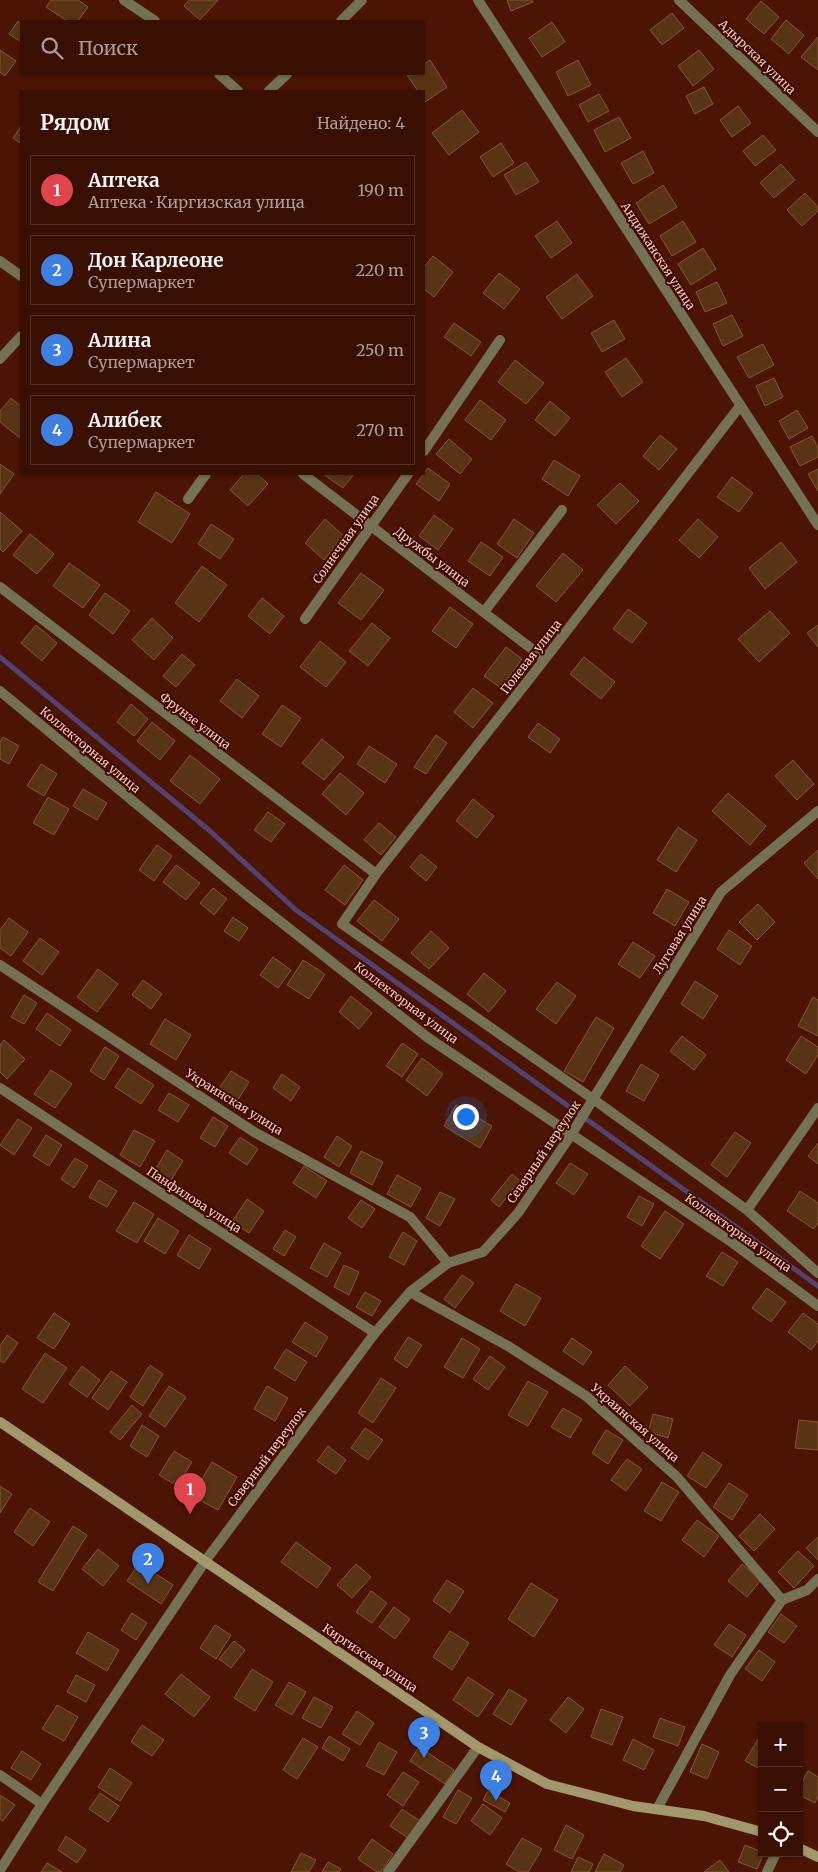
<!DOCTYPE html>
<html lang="ru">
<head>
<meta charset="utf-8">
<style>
  :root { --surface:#390f04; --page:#40180e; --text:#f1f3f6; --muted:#ab9c9a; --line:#532f26; --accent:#58c9e3 }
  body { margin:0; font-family:Merriweather,serif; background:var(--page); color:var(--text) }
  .controls { position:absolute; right:15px; bottom:15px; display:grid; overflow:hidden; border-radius:0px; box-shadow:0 1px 4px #0004 }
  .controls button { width:45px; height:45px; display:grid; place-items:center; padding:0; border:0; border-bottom:1px solid var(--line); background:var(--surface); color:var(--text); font:25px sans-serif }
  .you { position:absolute; left:465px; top:1116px; width:18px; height:18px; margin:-12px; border:4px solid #fff; border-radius:50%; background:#1a73e8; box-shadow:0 0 0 8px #1a73e833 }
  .badge { display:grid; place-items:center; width:32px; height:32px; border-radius:50%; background:var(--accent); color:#fff; font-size:16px; font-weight:700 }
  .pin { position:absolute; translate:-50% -41px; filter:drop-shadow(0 1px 2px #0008) }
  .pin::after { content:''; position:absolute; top:26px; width:18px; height:15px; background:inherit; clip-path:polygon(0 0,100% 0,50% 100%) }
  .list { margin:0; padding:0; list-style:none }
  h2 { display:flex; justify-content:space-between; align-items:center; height:65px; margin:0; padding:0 20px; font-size:21px }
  h2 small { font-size:16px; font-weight:400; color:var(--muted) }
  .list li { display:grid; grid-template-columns:32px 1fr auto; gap:15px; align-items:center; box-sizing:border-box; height:70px; margin:0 10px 10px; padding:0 10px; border:1px solid var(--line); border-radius:0px }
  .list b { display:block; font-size:19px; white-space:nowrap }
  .list p { margin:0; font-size:16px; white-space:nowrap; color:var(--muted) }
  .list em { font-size:16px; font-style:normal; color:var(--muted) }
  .icon { flex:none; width:28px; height:28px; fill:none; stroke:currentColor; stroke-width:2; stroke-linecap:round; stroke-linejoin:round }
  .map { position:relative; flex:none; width:818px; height:1872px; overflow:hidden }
  .search { position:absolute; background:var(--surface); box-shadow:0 1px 4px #0004; left:20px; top:20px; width:405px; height:55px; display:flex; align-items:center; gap:12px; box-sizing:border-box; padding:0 18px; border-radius:0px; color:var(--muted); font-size:19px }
  .panel { position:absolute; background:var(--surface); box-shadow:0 1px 4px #0004; left:20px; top:90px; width:405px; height:385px; border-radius:0px }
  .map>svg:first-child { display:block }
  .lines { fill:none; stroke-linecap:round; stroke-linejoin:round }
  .stream { stroke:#53416e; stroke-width:5 }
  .building { fill:#593315; stroke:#88542d }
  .minor { stroke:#767055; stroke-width:10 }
  .secondary { stroke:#a2976d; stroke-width:10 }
  .labels { text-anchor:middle; stroke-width:4; stroke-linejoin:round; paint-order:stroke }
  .street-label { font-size:12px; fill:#f2cdc3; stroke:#400800 }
</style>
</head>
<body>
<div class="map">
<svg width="818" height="1872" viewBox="0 0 818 1872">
  <rect width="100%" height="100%" fill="#4c1405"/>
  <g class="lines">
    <path class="stream" d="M 0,657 L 210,831 L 296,910 L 818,1286"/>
  </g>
  <path class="building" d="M 51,0 L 78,0 L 88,7 L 78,21 L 67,21 L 46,7 Z
    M 189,0 L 218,0 L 200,20 L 184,6 Z
    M 507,0 L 532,0 L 533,2 L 511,11 Z
    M 761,1 L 779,17 L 764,34 L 746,19 Z
    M 672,13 L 684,28 L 662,45 L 650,30 Z
    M 786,20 L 804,35 L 789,54 L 771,39 Z
    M 18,21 L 21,24 L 21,42 L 9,34 Z
    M 552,22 L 565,42 L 542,57 L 529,38 Z
    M 818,37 L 818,70 L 801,57 Z
    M 0,50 L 16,61 L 5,76 L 0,72 Z
    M 699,50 L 714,69 L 693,86 L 678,66 Z
    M 430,60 L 447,87 L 425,102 L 424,91 L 418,91 L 407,75 L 424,74 L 424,64 Z
    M 578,60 L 591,85 L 568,96 L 556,72 Z
    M 704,87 L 713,104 L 695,114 L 686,96 Z
    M 599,94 L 609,111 L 588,122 L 579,105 Z
    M 738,106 L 751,123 L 732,137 L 720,120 Z
    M 462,110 L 479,132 L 449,155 L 432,133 Z
    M 619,117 L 631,138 L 605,152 L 594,130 Z
    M 21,126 L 21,144 L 13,138 Z
    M 763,135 L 776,150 L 755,166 L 743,151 Z
    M 501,143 L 514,163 L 493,177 L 480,157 Z
    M 643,151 L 654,173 L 633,184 L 621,163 Z
    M 526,162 L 539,182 L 516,195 L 504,175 Z
    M 781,164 L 795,180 L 774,198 L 760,183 Z
    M 663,185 L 677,207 L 649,224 L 636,203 Z
    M 805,193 L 818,207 L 818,211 L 802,226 L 787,210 Z
    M 557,221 L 572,243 L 551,258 L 535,236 Z
    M 683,221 L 696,242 L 672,256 L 660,236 Z
    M 703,248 L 716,269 L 691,285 L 678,264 Z
    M 433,256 L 453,272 L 434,297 L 424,289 L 424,267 Z
    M 499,273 L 520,289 L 504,309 L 483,293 Z
    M 577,274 L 593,296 L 562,319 L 546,297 Z
    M 717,282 L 727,303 L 705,312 L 696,292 Z
    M 732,315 L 743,336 L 723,346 L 713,324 Z
    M 614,320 L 625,339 L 602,352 L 591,333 Z
    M 454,323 L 481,342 L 471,356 L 444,337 Z
    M 763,344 L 774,365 L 749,378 L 737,357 Z
    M 626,358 L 643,382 L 622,397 L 605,372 Z
    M 515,360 L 544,383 L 526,404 L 498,382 Z
    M 774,378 L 783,397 L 765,406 L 756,386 Z
    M 11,398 L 21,406 L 21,436 L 20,438 L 0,422 L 0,411 Z
    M 480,400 L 506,420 L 491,440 L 465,420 Z
    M 550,401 L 570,418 L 555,436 L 535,420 Z
    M 797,410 L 808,428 L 789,439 L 779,421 Z
    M 660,435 L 677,449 L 659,470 L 643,456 Z
    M 812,436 L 818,448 L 818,457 L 800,466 L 790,447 Z
    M 449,439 L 472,459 L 460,474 L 436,454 Z
    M 554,460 L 580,476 L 568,496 L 542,479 Z
    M 0,464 L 14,474 L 0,494 Z
    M 428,468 L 450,484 L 439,501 L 416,484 Z
    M 818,469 L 818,491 L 808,474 Z
    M 244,474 L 257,474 L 268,484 L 248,506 L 230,490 Z
    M 323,474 L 354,474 L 343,488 Z
    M 732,477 L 753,493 L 739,512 L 717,497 Z
    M 620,483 L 639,501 L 616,524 L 597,505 Z
    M 156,492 L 190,514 L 172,543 L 138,522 Z
    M 0,512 L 22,531 L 3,552 L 0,549 Z
    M 434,515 L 453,529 L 438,550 L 419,536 Z
    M 325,519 L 344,536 L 324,560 L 305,543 Z
    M 514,519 L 534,533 L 517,558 L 497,544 Z
    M 698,519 L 718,537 L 699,558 L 679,540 Z
    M 211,524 L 234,539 L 220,559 L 198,544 Z
    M 30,534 L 54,554 L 37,574 L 13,555 Z
    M 481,542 L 503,557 L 490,576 L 468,561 Z
    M 781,542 L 797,562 L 765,589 L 749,568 Z
    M 563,553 L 583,570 L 556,602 L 536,586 Z
    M 69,563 L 100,585 L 83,608 L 53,586 Z
    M 202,566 L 227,585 L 199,622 L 175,603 Z
    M 361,573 L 384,590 L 361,620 L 338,603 Z
    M 105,593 L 130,611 L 113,634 L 89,615 Z
    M 262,598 L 284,616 L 270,634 L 248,616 Z
    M 450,607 L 473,624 L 456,648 L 432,631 Z
    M 628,609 L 647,623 L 632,643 L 613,629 Z
    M 770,611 L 790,633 L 759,662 L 738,639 Z
    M 152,618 L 173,638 L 154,660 L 132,640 Z
    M 372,623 L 390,638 L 368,666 L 349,651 Z
    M 36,625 L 57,643 L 42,661 L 21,643 Z
    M 818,625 L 818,647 L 807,633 Z
    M 320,641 L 346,662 L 326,687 L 300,667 Z
    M 506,647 L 522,659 L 501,688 L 484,676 Z
    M 182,654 L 195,665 L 176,687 L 163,676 Z
    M 584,657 L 615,682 L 601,699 L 570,674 Z
    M 237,679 L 259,696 L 242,718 L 220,701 Z
    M 473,688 L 493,703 L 473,728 L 454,712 Z
    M 131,704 L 148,719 L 134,736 L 117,722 Z
    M 282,705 L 301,718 L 281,747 L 262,734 Z
    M 152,722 L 175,741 L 160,760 L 137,741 Z
    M 538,723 L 560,739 L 550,753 L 528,737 Z
    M 436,735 L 447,743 L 426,774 L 414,767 Z
    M 3,737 L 19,746 L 9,764 L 0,759 L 0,742 Z
    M 322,739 L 344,757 L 324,780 L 302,763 Z
    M 369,746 L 397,764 L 385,783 L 357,764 Z
    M 190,755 L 220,779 L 200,804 L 170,781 Z
    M 793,760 L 814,784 L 797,800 L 775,776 Z
    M 41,764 L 57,774 L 44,796 L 27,786 Z
    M 340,773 L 364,793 L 346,815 L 322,794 Z
    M 83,789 L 107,803 L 97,820 L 73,806 Z
    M 728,793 L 766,826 L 750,845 L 712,811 Z
    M 48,797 L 69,809 L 54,835 L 33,823 Z
    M 473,799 L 494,816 L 477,838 L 456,821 Z
    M 268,812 L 285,824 L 271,842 L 254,830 Z
    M 379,823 L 396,837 L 381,855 L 364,840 Z
    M 678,827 L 697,840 L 676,872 L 657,860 Z
    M 157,845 L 172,856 L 154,881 L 139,870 Z
    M 818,850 L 818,879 L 804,863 Z
    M 421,854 L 437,867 L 426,881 L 410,867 Z
    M 176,865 L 200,883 L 186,900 L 163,882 Z
    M 344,865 L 363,880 L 345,905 L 325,890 Z
    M 213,888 L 227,899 L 214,915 L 200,903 Z
    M 667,889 L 689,902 L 675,926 L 653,913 Z
    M 374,900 L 399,919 L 382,941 L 357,921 Z
    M 758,904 L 775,922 L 757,940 L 739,922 Z
    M 233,917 L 248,928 L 239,941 L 224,931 Z
    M 9,918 L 28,932 L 11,956 L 0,948 L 0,930 Z
    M 729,930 L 752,946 L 740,965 L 717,949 Z
    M 431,931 L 449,948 L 429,969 L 411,953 Z
    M 40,938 L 59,952 L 42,975 L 23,961 Z
    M 633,942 L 655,956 L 640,978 L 618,964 Z
    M 273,957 L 291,970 L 278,988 L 260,975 Z
    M 303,960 L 325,974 L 309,999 L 287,985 Z
    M 98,969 L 118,984 L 97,1012 L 77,997 Z
    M 484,973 L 506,991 L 489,1012 L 467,994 Z
    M 143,980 L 162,994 L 151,1009 L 132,995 Z
    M 695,981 L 718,996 L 703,1019 L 681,1004 Z
    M 557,982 L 576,996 L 556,1024 L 536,1009 Z
    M 24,995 L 37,1003 L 24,1024 L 11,1017 Z
    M 351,996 L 372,1013 L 359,1029 L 339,1012 Z
    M 813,997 L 818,1000 L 818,1036 L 798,1026 Z
    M 47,1013 L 71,1030 L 60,1046 L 36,1029 Z
    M 596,1017 L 614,1028 L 583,1082 L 564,1071 Z
    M 165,1019 L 191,1035 L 176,1060 L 150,1044 Z
    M 682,1036 L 706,1055 L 694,1070 L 670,1051 Z
    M 801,1036 L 818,1047 L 818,1055 L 806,1074 L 786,1060 Z
    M 4,1040 L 25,1059 L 7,1079 L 0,1072 L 0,1045 Z
    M 402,1043 L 418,1054 L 402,1077 L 386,1066 Z
    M 105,1047 L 119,1056 L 104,1080 L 90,1071 Z
    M 422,1058 L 443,1074 L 427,1096 L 406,1080 Z
    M 641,1064 L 659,1075 L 644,1101 L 626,1091 Z
    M 128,1068 L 154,1085 L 141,1104 L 115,1087 Z
    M 51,1070 L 72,1084 L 55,1108 L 34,1094 Z
    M 231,1071 L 249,1082 L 236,1103 L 217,1091 Z
    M 282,1074 L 300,1087 L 291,1101 L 273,1088 Z
    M 169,1093 L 189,1105 L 178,1122 L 158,1110 Z
    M 456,1105 L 492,1126 L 480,1148 L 444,1126 Z
    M 213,1117 L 228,1126 L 215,1147 L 200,1138 Z
    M 18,1119 L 32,1128 L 14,1155 L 0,1145 Z
    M 134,1130 L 155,1141 L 140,1167 L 120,1155 Z
    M 735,1132 L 751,1143 L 727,1177 L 711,1165 Z
    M 46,1135 L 62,1145 L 49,1166 L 33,1156 Z
    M 337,1136 L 352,1146 L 339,1167 L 324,1157 Z
    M 240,1137 L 258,1149 L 247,1165 L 229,1153 Z
    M 818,1143 L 818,1164 L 808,1156 Z
    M 167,1150 L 183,1161 L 169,1183 L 153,1173 Z
    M 361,1151 L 383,1162 L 372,1185 L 350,1173 Z
    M 75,1158 L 88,1166 L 74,1188 L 61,1179 Z
    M 570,1163 L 588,1174 L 574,1195 L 556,1183 Z
    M 304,1166 L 327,1181 L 316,1198 L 293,1183 Z
    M 512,1174 L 520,1181 L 499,1207 L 491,1200 Z
    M 397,1175 L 421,1188 L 411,1207 L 387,1194 Z
    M 99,1180 L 117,1191 L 107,1207 L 89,1197 Z
    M 800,1191 L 818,1203 L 818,1223 L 814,1229 L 787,1211 Z
    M 440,1192 L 455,1199 L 440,1226 L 426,1218 Z
    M 639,1196 L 654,1204 L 642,1226 L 627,1217 Z
    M 247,1199 L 264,1211 L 249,1233 L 232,1222 Z
    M 361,1200 L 375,1209 L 362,1228 L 348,1218 Z
    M 134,1202 L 154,1214 L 137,1243 L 116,1231 Z
    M 665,1211 L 684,1224 L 660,1259 L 641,1246 Z
    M 158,1218 L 179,1231 L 165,1254 L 144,1241 Z
    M 285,1230 L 296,1237 L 284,1256 L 273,1249 Z
    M 403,1232 L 417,1241 L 404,1265 L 389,1257 Z
    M 189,1235 L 211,1249 L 199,1269 L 177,1255 Z
    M 324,1243 L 341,1253 L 327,1277 L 310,1268 Z
    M 722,1252 L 738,1262 L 723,1286 L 706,1276 Z
    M 344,1265 L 359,1272 L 349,1295 L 334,1287 Z
    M 462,1275 L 474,1283 L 455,1308 L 444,1299 Z
    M 516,1284 L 541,1298 L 525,1326 L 500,1311 Z
    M 767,1288 L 786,1302 L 771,1322 L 752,1308 Z
    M 365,1292 L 381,1301 L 372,1316 L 356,1307 Z
    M 54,1313 L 70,1324 L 54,1349 L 37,1338 Z
    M 803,1313 L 818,1324 L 818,1341 L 811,1350 L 788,1332 Z
    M 305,1322 L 328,1337 L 316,1357 L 292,1342 Z
    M 7,1335 L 18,1343 L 4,1363 L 0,1361 L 0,1346 Z
    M 408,1337 L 422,1345 L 407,1368 L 394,1359 Z
    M 462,1338 L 480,1349 L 463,1378 L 444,1367 Z
    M 572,1338 L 592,1352 L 583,1365 L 563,1351 Z
    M 286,1349 L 307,1362 L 295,1381 L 274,1368 Z
    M 45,1353 L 67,1368 L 43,1403 L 22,1389 Z
    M 490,1356 L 505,1367 L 488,1390 L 473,1379 Z
    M 150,1365 L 163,1374 L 143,1406 L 130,1397 Z
    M 82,1366 L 100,1380 L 87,1397 L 69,1384 Z
    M 625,1366 L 648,1387 L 630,1406 L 608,1385 Z
    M 111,1371 L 127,1382 L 108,1410 L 92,1398 Z
    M 381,1378 L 396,1388 L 373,1423 L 358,1413 Z
    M 528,1381 L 548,1392 L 528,1426 L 508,1415 Z
    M 169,1386 L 186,1397 L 165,1427 L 149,1416 Z
    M 267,1386 L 288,1398 L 275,1421 L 254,1409 Z
    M 132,1405 L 142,1414 L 120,1440 L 110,1432 Z
    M 563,1408 L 582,1419 L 570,1438 L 551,1427 Z
    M 653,1414 L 673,1419 L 668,1438 L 648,1432 Z
    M 799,1420 L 818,1422 L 818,1450 L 795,1448 Z
    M 142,1425 L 159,1436 L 147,1457 L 130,1446 Z
    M 365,1428 L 383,1440 L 368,1460 L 351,1448 Z
    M 606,1430 L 623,1440 L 608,1464 L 592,1453 Z
    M 328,1446 L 346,1460 L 336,1474 L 317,1461 Z
    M 174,1451 L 192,1462 L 177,1486 L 159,1475 Z
    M 703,1452 L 722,1465 L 706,1488 L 687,1476 Z
    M 627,1459 L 642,1469 L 626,1491 L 611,1480 Z
    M 212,1462 L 237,1477 L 218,1510 L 192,1496 Z
    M 662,1482 L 679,1492 L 661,1521 L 644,1511 Z
    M 729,1483 L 748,1495 L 732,1520 L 713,1507 Z
    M 0,1486 L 12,1494 L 0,1513 Z
    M 30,1508 L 50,1522 L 33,1546 L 14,1532 Z
    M 760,1514 L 775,1529 L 754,1551 L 739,1536 Z
    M 697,1520 L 719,1536 L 704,1557 L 682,1540 Z
    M 73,1526 L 87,1535 L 53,1591 L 38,1582 Z
    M 818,1537 L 818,1560 L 806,1548 Z
    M 296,1542 L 331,1568 L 317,1588 L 281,1562 Z
    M 98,1549 L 119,1566 L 103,1586 L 82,1569 Z
    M 798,1551 L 814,1566 L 794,1588 L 778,1572 Z
    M 139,1563 L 173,1585 L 161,1604 L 127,1581 Z
    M 356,1564 L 371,1577 L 352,1598 L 337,1585 Z
    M 742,1564 L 761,1580 L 747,1597 L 728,1581 Z
    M 447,1580 L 464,1591 L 450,1613 L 433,1601 Z
    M 531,1583 L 558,1600 L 534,1637 L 508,1619 Z
    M 371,1591 L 387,1603 L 372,1623 L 356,1612 Z
    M 394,1607 L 410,1619 L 395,1639 L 379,1627 Z
    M 132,1613 L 147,1623 L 136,1640 L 121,1630 Z
    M 781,1614 L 797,1626 L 784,1643 L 768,1632 Z
    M 729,1624 L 746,1635 L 732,1657 L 714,1645 Z
    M 215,1625 L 231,1635 L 216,1659 L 200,1648 Z
    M 450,1631 L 469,1643 L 452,1670 L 433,1657 Z
    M 88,1632 L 119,1650 L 107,1671 L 76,1653 Z
    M 234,1641 L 245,1650 L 231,1668 L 219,1659 Z
    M 759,1650 L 775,1662 L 762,1681 L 745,1669 Z
    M 252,1669 L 273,1682 L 255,1711 L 234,1698 Z
    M 181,1674 L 210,1697 L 194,1717 L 165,1694 Z
    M 76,1675 L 95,1685 L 86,1702 L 67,1692 Z
    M 468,1677 L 494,1694 L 478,1717 L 453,1700 Z
    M 289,1682 L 306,1692 L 292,1715 L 275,1705 Z
    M 509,1689 L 527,1700 L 511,1725 L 493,1714 Z
    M 314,1697 L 333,1707 L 321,1728 L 302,1718 Z
    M 568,1697 L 584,1709 L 566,1733 L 550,1720 Z
    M 57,1705 L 78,1717 L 64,1741 L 42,1729 Z
    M 601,1709 L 623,1717 L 612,1745 L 591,1737 Z
    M 357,1711 L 374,1723 L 360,1745 L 342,1734 Z
    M 660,1718 L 685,1727 L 678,1746 L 653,1737 Z
    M 142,1725 L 164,1740 L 152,1756 L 131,1742 Z
    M 329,1736 L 350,1749 L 343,1761 L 322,1748 Z
    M 303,1738 L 318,1747 L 297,1779 L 283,1770 Z
    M 633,1739 L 654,1750 L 644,1770 L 623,1760 Z
    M 758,1739 L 762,1741 L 762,1770 L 745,1761 Z
    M 379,1742 L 397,1752 L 384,1775 L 366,1766 Z
    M 702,1744 L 719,1752 L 707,1779 L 690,1772 Z
    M 419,1747 L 454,1770 L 445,1784 L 410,1761 Z
    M 22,1751 L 41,1764 L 31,1780 L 11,1768 Z
    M 110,1768 L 132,1783 L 120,1801 L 98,1787 Z
    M 808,1771 L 818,1777 L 818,1796 L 815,1803 L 799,1795 L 799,1788 Z
    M 403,1772 L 419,1782 L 403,1806 L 387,1795 Z
    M 458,1790 L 472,1798 L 456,1824 L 443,1817 Z
    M 488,1791 L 510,1803 L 505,1812 L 483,1800 Z
    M 100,1793 L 119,1806 L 108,1822 L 89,1809 Z
    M 0,1795 L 15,1805 L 3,1821 L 0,1819 Z
    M 483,1804 L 502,1818 L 490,1835 L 471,1821 Z
    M 402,1809 L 420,1821 L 408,1838 L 390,1826 Z
    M 566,1825 L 584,1835 L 572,1859 L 554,1850 Z
    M 66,1836 L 86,1850 L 77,1863 L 58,1850 Z
    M 522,1838 L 542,1849 L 528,1872 L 519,1872 L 506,1864 Z
    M 372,1839 L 393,1854 L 381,1872 L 377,1872 L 358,1859 Z
    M 745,1845 L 764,1853 L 757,1869 L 738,1862 Z
    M 301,1853 L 316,1860 L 309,1872 L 291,1872 Z
    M 604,1854 L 624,1865 L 620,1872 L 595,1872 Z
    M 578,1857 L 593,1864 L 589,1872 L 571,1872 Z
    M 720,1860 L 729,1872 L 704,1872 Z
    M 328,1862 L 341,1869 L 339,1872 L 322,1872 Z
    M 47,1863 L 62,1872 L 41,1872 Z"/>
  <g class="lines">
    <path class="minor" d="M 124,0 L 155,21
      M 478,0 L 818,525
      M 679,0 L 818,132
      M 341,21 L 362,0
      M 219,74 L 238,91
      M 269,91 L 287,74
      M 0,261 L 21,276
      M 0,359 L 21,336
      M 740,406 L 545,659 L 376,874 L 342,924 L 593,1099 L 747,1210 L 818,1273
      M 424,451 L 500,340
      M 303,474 L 545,659
      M 188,499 L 206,474
      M 0,587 L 376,874
      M 484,612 L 562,510
      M 305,619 L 408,474
      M 0,691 L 244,893 L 427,1037 L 730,1241 L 818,1306
      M 0,965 L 254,1132 L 410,1217 L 448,1263
      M 0,1088 L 375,1333
      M 747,1210 L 818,1108
      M 410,1292 L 508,1346 L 586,1396 L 677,1477 L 782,1600
      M 0,1775 L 42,1804
      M 657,1809 L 730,1675 L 782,1600 L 807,1590 L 818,1579
      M 0,1870 L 42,1804 L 206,1560 L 375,1333 L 410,1292 L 448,1263 L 483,1252 L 518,1213 L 571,1135 L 721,892 L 818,811
      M 388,1872 L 478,1747
      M 767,1872 L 776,1853"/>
    <path class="secondary" d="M 0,1422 L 478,1747 L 547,1784 L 633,1806 L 704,1816 L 762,1832
      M 799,1848 L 818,1857"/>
  </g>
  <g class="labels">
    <g class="street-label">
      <text transform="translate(757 57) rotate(44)" y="4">Адырская улица</text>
      <text transform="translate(658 256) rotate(57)" y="4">Андижанская улица</text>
      <text transform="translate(346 539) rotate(-55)" y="4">Солнечная улица</text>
      <text transform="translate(432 557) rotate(37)" y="4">Дружбы улица</text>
      <text transform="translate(531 657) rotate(-52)" y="4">Полевая улица</text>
      <text transform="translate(195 721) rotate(37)" y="4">Фрунзе улица</text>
      <text transform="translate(90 750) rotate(40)" y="4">Коллекторная улица</text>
      <text transform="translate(680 935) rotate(-58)" y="4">Луговая улица</text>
      <text transform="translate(406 1003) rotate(37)" y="4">Коллекторная улица</text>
      <text transform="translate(234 1102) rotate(32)" y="4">Украинская улица</text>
      <text transform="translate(544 1152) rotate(-56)" y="4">Северный переулок</text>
      <text transform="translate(194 1200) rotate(33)" y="4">Панфилова улица</text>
      <text transform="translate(738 1233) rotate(35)" y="4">Коллекторная улица</text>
      <text transform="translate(635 1423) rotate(41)" y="4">Украинская улица</text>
      <text transform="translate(267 1457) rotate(-53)" y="4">Северный переулок</text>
      <text transform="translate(370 1658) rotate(34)" y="4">Киргизская улица</text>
    </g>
  </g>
</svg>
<div class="controls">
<button>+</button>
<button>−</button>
<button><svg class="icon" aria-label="locate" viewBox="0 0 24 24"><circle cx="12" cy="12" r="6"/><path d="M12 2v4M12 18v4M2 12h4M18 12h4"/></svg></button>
</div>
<div class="you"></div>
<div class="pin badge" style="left:190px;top:1514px;background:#e0444e">1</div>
<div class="pin badge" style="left:148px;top:1584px;background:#3f7fe0">2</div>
<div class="pin badge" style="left:424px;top:1758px;background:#3f7fe0">3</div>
<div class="pin badge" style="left:496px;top:1801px;background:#3f7fe0">4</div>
<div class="search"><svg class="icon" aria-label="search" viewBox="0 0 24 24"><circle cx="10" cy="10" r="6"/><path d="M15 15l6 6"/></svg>Поиск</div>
<section class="panel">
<h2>Рядом<small>Найдено: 4</small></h2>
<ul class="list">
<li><span class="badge" style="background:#e0444e">1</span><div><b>Аптека</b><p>Аптека · Киргизская улица</p></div><em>190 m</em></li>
<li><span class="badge" style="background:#3f7fe0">2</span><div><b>Дон Карлеоне</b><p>Супермаркет</p></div><em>220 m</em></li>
<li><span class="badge" style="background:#3f7fe0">3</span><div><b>Алина</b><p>Супермаркет</p></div><em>250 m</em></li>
<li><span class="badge" style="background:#3f7fe0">4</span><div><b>Алибек</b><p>Супермаркет</p></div><em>270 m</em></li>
</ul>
</section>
</div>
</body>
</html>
